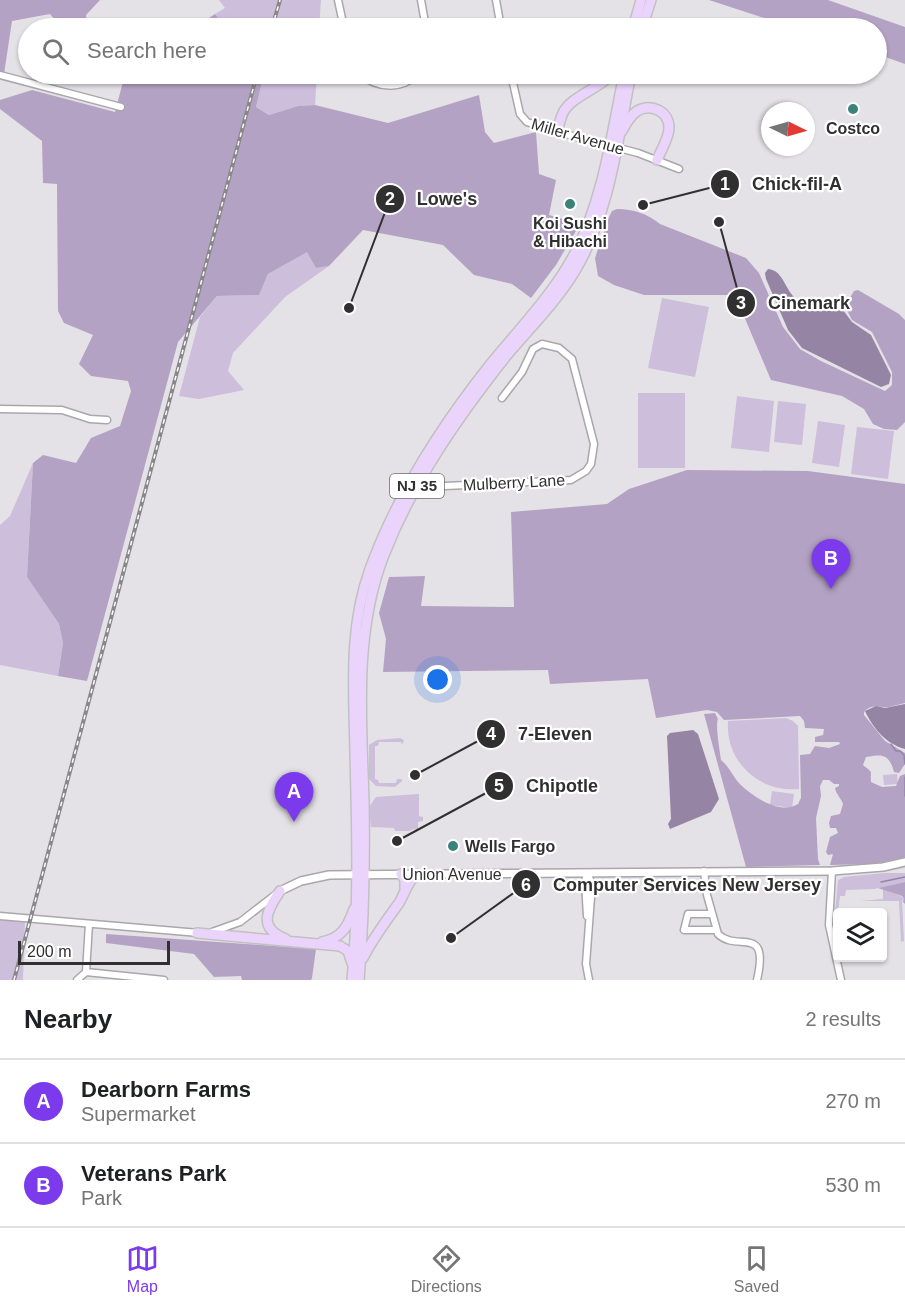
<!DOCTYPE html>
<html lang="en">
<head>
<meta charset="utf-8">
<style>
  :root { --surface:#fff; --page:#f2f2f2; --text:#202124; --muted:#757577; --line:#e0e0e0; --accent:#7c3aed }
  body { margin:0; font-family:Helvetica,sans-serif; background:var(--page); color:var(--text) }
  .controls { position:absolute; right:18px; bottom:18px; display:grid; overflow:hidden; border-radius:6px; box-shadow:0 2px 4px #0004 }
  .controls button { width:54px; height:54px; display:grid; place-items:center; padding:0; border:0; border-bottom:2px solid var(--line); background:var(--surface); color:var(--text); font:30px sans-serif }
  .compass { position:absolute; left:761px; top:102px; width:54px; height:54px; border-radius:50%; background:var(--surface); box-shadow:0 2px 4px #0004; rotate:95deg }
  .scale { position:absolute; left:18px; bottom:15px; width:152px; box-sizing:border-box; padding-left:6px; border:3px solid #313031; border-top:0; font-size:16px; line-height:21px; white-space:nowrap; color:#313031; -webkit-text-stroke:4px #fff; paint-order:stroke }
  .you { position:absolute; left:438px; top:680px; width:21px; height:21px; margin:-15px; border:4px solid #fff; border-radius:50%; background:#1a73e8; box-shadow:0 0 0 9px #1a73e833 }
  .badge { display:grid; place-items:center; width:39px; height:39px; border-radius:50%; background:var(--accent); color:#fff; font-size:20px; font-weight:700 }
  .pin { position:absolute; translate:-50% -50px; filter:drop-shadow(0 2px 3px #0008) }
  .pin::after { content:''; position:absolute; top:32px; width:21px; height:18px; background:inherit; clip-path:polygon(0 0,100% 0,50% 100%) }
  .list { margin:0; padding:0; list-style:none }
  h2 { display:flex; justify-content:space-between; align-items:center; height:78px; margin:0; padding:0 24px; font-size:26px }
  h2 small { font-size:20px; font-weight:400; color:var(--muted) }
  .list li { display:grid; grid-template-columns:39px 1fr auto; gap:18px; align-items:center; box-sizing:border-box; height:84px; padding:0 24px; border-top:2px solid var(--line) }
  .list b { display:block; font-size:22px; white-space:nowrap }
  .list p { margin:0; font-size:20px; white-space:nowrap; color:var(--muted) }
  .list em { font-size:20px; font-style:normal; color:var(--muted) }
  .icon { flex:none; width:33px; height:33px; fill:none; stroke:currentColor; stroke-width:2; stroke-linecap:round; stroke-linejoin:round }
  .map { position:relative; flex:none; width:905px; height:980px; overflow:hidden }
  .search { position:absolute; background:var(--surface); box-shadow:0 2px 4px #0004; left:18px; right:18px; top:18px; height:66px; display:flex; align-items:center; gap:15px; box-sizing:border-box; padding:0 21px; border-radius:33px; color:var(--muted); font-size:22px }
  .sheet { height:246px; background:var(--surface) }
  nav { display:flex; justify-content:space-around; align-items:center; box-sizing:border-box; height:84px; border-top:2px solid var(--line); background:var(--surface); font-size:16px; color:var(--muted) }
  nav a { display:grid; justify-items:center; gap:3px }
  nav .on { color:var(--accent) }
  .map>svg:first-child { display:block }
  .green { fill:#cdbedb }
  .forest { fill:#b4a2c4 }
  .water { fill:#9684a5 }
  .lines { fill:none; stroke-linecap:round; stroke-linejoin:round }
  .stream { stroke:#9684a5; stroke-width:1.5 }
  .minor-casing { stroke:#a9a7ab; stroke-width:9 }
  .tertiary-casing { stroke:#a9a7ab; stroke-width:10 }
  .trunk-casing { stroke:#c1c1c1; stroke-width:12 }
  .minor { stroke:#fff; stroke-width:6 }
  .tertiary { stroke:#fff; stroke-width:7 }
  .trunk { stroke:#ead4fc; stroke-width:9 }
  .rail-casing { stroke:#89878a; stroke-width:4 }
  .rail { stroke:#fff; stroke-width:1.5; stroke-dasharray:4.5; stroke-linecap:butt }
  .poi-dot { fill:#3b827a; stroke:#fff; stroke-width:2 }
  .labels { text-anchor:middle; stroke-width:4.5; stroke-linejoin:round; paint-order:stroke }
  .shield { fill:#fff; stroke:#6f6e6f; stroke-width:1.5 }
  .shield-label { font-size:15px; font-weight:bold; fill:#313031 }
  .poi-label { font-size:16px; font-weight:bold; fill:#313031; stroke:#fff }
  .street-label { font-size:16px; fill:#313031; stroke:#fff }
  .leader { fill:none; stroke:#313031; stroke-width:2 }
  .callout-dot { fill:#313031; stroke:#fff; stroke-width:2 }
  .mark-label { font-size:18px; text-anchor:middle; font-weight:bold; fill:#fff }
  .callout-label { font-size:18px; text-anchor:middle; font-weight:bold; fill:#313031; stroke:#fff; stroke-width:4.5; stroke-linejoin:round; paint-order:stroke }
</style>
</head>
<body>
<div class="map">
<svg width="905" height="980" viewBox="0 0 905 980">
  <rect width="100%" height="100%" fill="#e4e2e6"/>
  <path class="green" d="M 219,0 L 321,0 L 319,28 L 226,28 L 215,14 L 225,8 Z
    M 264,74 L 317,74 L 315,105 L 298,106 L 269,115 L 256,107 Z
    M 308,251 L 316,268 L 329,266 L 285,297 L 233,353 L 228,371 L 244,390 L 199,399 L 179,396 L 200,317 L 217,296 L 259,295 L 268,274 Z
    M 662,298 L 709,307 L 695,377 L 648,368 Z
    M 638,393 L 685,393 L 685,468 L 638,468 Z
    M 737,396 L 774,401 L 769,452 L 731,448 Z
    M 778,401 L 806,404 L 802,445 L 774,442 Z
    M 818,421 L 845,425 L 839,467 L 812,463 Z
    M 857,427 L 894,431 L 888,479 L 851,474 Z
    M 33,463 L 27,577 L 59,624 L 63,643 L 58,676 L 0,665 L 0,525 L 10,516 Z
    M 786,718 L 793,721 L 798,726 L 799,789 C 759,793 725,761 728,721 Z
    M 400,738 L 404,740 L 402,745 L 401,742 L 379,742 L 378,746 L 375,746 L 375,779 L 378,780 L 379,783 L 396,783 L 397,779 L 402,779 L 402,781 L 395,787 L 376,786 L 369,779 L 369,745 L 377,740 Z
    M 897,774 L 898,784 L 884,785 L 883,775 Z
    M 772,791 L 794,794 L 792,808 L 770,805 Z
    M 419,794 L 419,816 L 423,817 L 423,821 L 418,822 L 418,830 L 413,829 L 410,831 L 395,831 L 394,828 L 371,827 L 369,807 L 376,797 Z
    M 884,873 L 905,873 L 905,882 L 874,889 L 846,890 L 845,896 L 840,896 L 838,912 L 837,948 L 834,922 L 838,880 L 844,877 Z
    M 883,889 L 905,898 L 902,901 L 904,941 L 901,942 L 899,901 L 860,901 L 883,899 Z
    M 0,917 L 25,919 L 23,980 L 0,980 Z"/>
  <path class="forest" d="M 0,0 L 100,0 L 86,15 L 87,25 L 94,28 L 62,28 L 50,14 L 12,21 L 4,74 L 0,73 Z
    M 709,0 L 828,0 L 905,27 L 905,64 L 877,54 L 876,28 L 795,28 Z
    M 215,14 L 226,28 L 194,28 Z
    M 125,74 L 264,74 L 256,107 L 269,115 L 298,106 L 315,105 L 388,123 L 479,95 L 485,132 L 494,143 L 536,132 L 539,174 L 556,180 L 549,215 L 580,224 L 556,265 L 531,298 L 512,284 L 474,275 L 443,245 L 363,230 L 329,266 L 316,268 L 307,252 L 268,274 L 259,295 L 217,296 L 178,342 L 87,681 L 58,676 L 63,643 L 59,624 L 27,577 L 33,463 L 43,455 L 76,463 L 91,438 L 120,426 L 131,391 L 128,381 L 91,376 L 79,364 L 93,335 L 64,323 L 58,311 L 57,184 L 43,183 L 42,141 L 0,109 L 0,100 L 32,90 L 115,112 Z
    M 617,209 C 633,209 648,214 660,224 L 746,258 L 759,273 L 783,327 L 800,349 L 821,361 L 885,391 L 892,385 L 892,372 L 872,332 L 852,320 L 845,306 L 854,291 L 858,290 L 899,314 L 905,320 L 905,422 L 897,430 L 884,429 L 873,424 L 864,409 L 842,396 L 771,380 L 735,295 L 644,295 L 614,285 L 598,276 L 595,258 L 609,217 L 612,211 Z
    M 687,470 L 808,471 L 905,484 L 905,703 C 900,704 894,706 889,707 C 879,708 872,703 864,712 L 864,715 L 885,741 L 905,753 L 905,764 L 899,773 L 894,772 C 889,754 883,754 866,757 L 863,765 C 874,774 870,769 871,782 L 882,787 L 896,786 L 900,776 L 905,774 L 905,858 L 873,864 L 830,865 L 833,854 L 828,855 L 826,852 L 830,837 L 838,833 L 836,828 L 830,828 L 829,823 L 831,816 L 840,814 L 843,804 C 841,798 836,794 835,788 L 839,786 L 839,784 L 834,784 L 829,780 L 823,780 L 820,786 L 821,796 L 816,818 L 818,859 L 820,865 L 746,867 L 704,714 L 715,713 L 718,719 C 715,724 720,752 721,760 C 730,767 733,778 742,786 C 755,798 781,815 798,804 L 801,798 L 800,755 L 810,754 L 815,746 L 829,748 L 840,744 L 839,742 L 815,742 L 815,737 L 823,735 L 824,729 L 805,728 L 804,721 L 800,716 L 724,720 L 717,712 L 707,710 L 656,718 L 648,679 L 550,684 L 548,670 L 383,672 L 386,639 L 379,613 L 389,577 L 425,576 L 421,606 L 514,607 L 511,512 L 607,504 L 629,489 Z
    M 905,882 L 905,904 L 903,902 L 904,898 L 902,896 L 878,888 Z
    M 106,934 L 316,949 L 312,978 L 311,980 L 242,980 L 241,976 L 214,977 L 194,954 L 106,943 Z"/>
  <path class="water" d="M 768,269 C 785,270 785,295 801,302 C 813,308 828,306 840,306 L 852,322 L 871,335 L 891,375 L 889,384 L 881,387 L 802,348 L 788,330 L 766,279 L 765,273 Z
    M 905,704 L 905,749 C 886,744 873,728 865,711 L 876,706 L 885,708 Z
    M 693,730 L 698,734 L 719,799 L 711,812 L 670,829 L 668,824 L 671,819 L 667,736 L 670,733 Z"/>
  <g class="lines">
    <path class="stream" d="M 891,744 L 896,751 L 900,751 L 904,755 L 905,764
      M 905,777 L 905,796
      M 881,882 L 905,877"/>
    <defs>
      <path id="minor" d="M 338,0 L 344,28
        M 421,0 L 426,28
        M 496,0 L 501,28
        M 360,74 C 378,89 401,90 418,74
        M 511,74 L 520,114 L 527,122 L 550,130 L 638,153 L 679,169
        M 0,75 L 121,107
        M 0,409 L 62,410 L 90,419 L 107,420
        M 436,484 L 445,486 L 571,480 L 586,471 L 591,464 L 594,444 L 572,359 L 559,348 L 542,344 L 533,349 L 522,372 L 502,398
        M 704,871 L 707,895 L 718,934 C 737,953 770,923 757,980
        M 832,871 L 829,925 L 841,980
        M 587,873 L 592,884 L 586,964 L 589,980
        M 712,914 L 688,914 L 684,930 L 716,930
        M 0,916 L 199,933
        M 587,916 L 585,882 L 587,873
        M 212,932 L 240,922 L 275,895
        M 86,972 L 89,924
        M 77,980 L 86,972 L 164,980"/>
      <path id="tertiary" d="M 280,891 L 301,881 L 329,875 L 832,871 L 883,867 L 905,862"/>
      <path id="trunk" d="M 633,28 L 641,0
        M 642,28 L 651,0
        M 622,131 C 626,123 630,116 637,111 C 651,103 669,111 669,128 C 669,138 661,150 657,160
        M 557,132 C 559,126 560,119 563,113 C 570,97 600,88 612,74
        M 417,493 L 424,485 L 436,484
        M 401,874 L 405,880 L 405,889
        M 280,891 C 267,910 257,928 286,939
        M 197,933 L 340,946 L 348,951 L 352,963
        M 322,942 C 342,938 348,926 354,909
        M 363,958 C 373,938 386,921 399,903 C 405,893 407,883 416,874
        M 352,980 C 359,905 357,829 355,754 C 354,691 348,629 370,569 C 397,495 440,428 489,366 C 518,330 553,295 575,253 C 603,200 612,132 624,74
        M 359,980 C 364,921 365,863 364,803 C 362,721 353,634 384,555 C 413,481 458,417 507,355 C 530,328 557,301 575,271 C 611,210 617,142 631,74"/>
    </defs>
    <use href="#minor" class="minor-casing"/>
    <use href="#tertiary" class="tertiary-casing"/>
    <use href="#trunk" class="trunk-casing"/>
    <use href="#minor" class="minor"/>
    <use href="#tertiary" class="tertiary"/>
    <use href="#trunk" class="trunk"/>
    <defs>
      <path id="rail" d="M 272,28 L 280,0
        M 14,980 L 257,74"/>
    </defs>
    <use href="#rail" class="rail-casing"/>
    <use href="#rail" class="rail"/>
  </g>
  <g class="poi-dot">
    <circle cx="853" cy="109" r="6"/>
    <circle cx="570" cy="204" r="6"/>
    <circle cx="453" cy="846" r="6"/>
  </g>
  <g class="labels">
    <rect class="shield" x="390" y="474" width="54" height="24" rx="4.5"/>
    <g class="shield-label">
      <text x="417" y="491">NJ 35</text>
    </g>
    <g class="poi-label">
      <text x="853" y="134">Costco</text>
      <text x="570" y="229">Koi Sushi<tspan x="570" dy="18">&amp; Hibachi</tspan></text>
      <text x="465" y="852" text-anchor="start">Wells Fargo</text>
    </g>
    <g class="street-label">
      <text transform="translate(578 136) rotate(16)" y="6">Miller Avenue</text>
      <text transform="translate(514 482) rotate(-3)" y="6">Mulberry Lane</text>
      <text x="452" y="880">Union Avenue</text>
    </g>
  </g>
  <path class="leader" d="M643 205L725 184M349 308L390 199M719 222L741 303M415 775L491 734M397 841L499 786M451 938L526 884"/>
  <g class="callout-dot">
    <circle cx="643" cy="205" r="6"/>
    <circle cx="349" cy="308" r="6"/>
    <circle cx="719" cy="222" r="6"/>
    <circle cx="415" cy="775" r="6"/>
    <circle cx="397" cy="841" r="6"/>
    <circle cx="451" cy="938" r="6"/>
    <circle cx="725" cy="184" r="15"/>
    <circle cx="390" cy="199" r="15"/>
    <circle cx="741" cy="303" r="15"/>
    <circle cx="491" cy="734" r="15"/>
    <circle cx="499" cy="786" r="15"/>
    <circle cx="526" cy="884" r="15"/>
  </g>
  <g class="mark-label">
    <text x="725" y="190">1</text>
    <text x="390" y="205">2</text>
    <text x="741" y="309">3</text>
    <text x="491" y="740">4</text>
    <text x="499" y="792">5</text>
    <text x="526" y="891">6</text>
  </g>
  <g class="callout-label">
    <text x="797" y="190">Chick-fil-A</text>
    <text x="447" y="205">Lowe's</text>
    <text x="809" y="309">Cinemark</text>
    <text x="555" y="740">7-Eleven</text>
    <text x="562" y="792">Chipotle</text>
    <text x="687" y="891">Computer Services New Jersey</text>
  </g>
</svg>
<div class="controls">
<button><svg class="icon" aria-label="layers" viewBox="0 0 24 24"><path d="M12 4l9 5-9 5-9-5zM3 14l9 5 9-5"/></svg></button>
</div>
<svg class="compass" viewBox="-18 -18 36 36"><path d="M0-13l5 13h-10z" fill="#e53935"/><path d="M0 13l5-13h-10z" fill="#757577"/></svg>
<div class="scale">200 m</div>
<div class="you"></div>
<div class="pin badge" style="left:294px;top:822px">A</div>
<div class="pin badge" style="left:831px;top:589px">B</div>
<div class="search"><svg class="icon" aria-label="search" viewBox="0 0 24 24"><circle cx="10" cy="10" r="6"/><path d="M15 15l6 6"/></svg>Search here</div>
</div>
<section class="sheet">
<h2>Nearby<small>2 results</small></h2>
<ul class="list">
<li><span class="badge">A</span><div><b>Dearborn Farms</b><p>Supermarket</p></div><em>270 m</em></li>
<li><span class="badge">B</span><div><b>Veterans Park</b><p>Park</p></div><em>530 m</em></li>
</ul>
</section>
<nav>
<a class="on"><svg class="icon" aria-label="map" viewBox="0 0 24 24"><path d="M3 6l6-2 6 2 6-2v14l-6 2-6-2-6 2zM9 4v14M15 6v14"/></svg>Map</a>
<a><svg class="icon" aria-label="directions" viewBox="0 0 24 24"><path d="M12 3l9 9-9 9-9-9zM9 14v-3h6M13 9l2 2-2 2"/></svg>Directions</a>
<a><svg class="icon" aria-label="saved" viewBox="0 0 24 24"><path d="M7 4h10v16l-5-4-5 4z"/></svg>Saved</a>
</nav>
</body>
</html>
